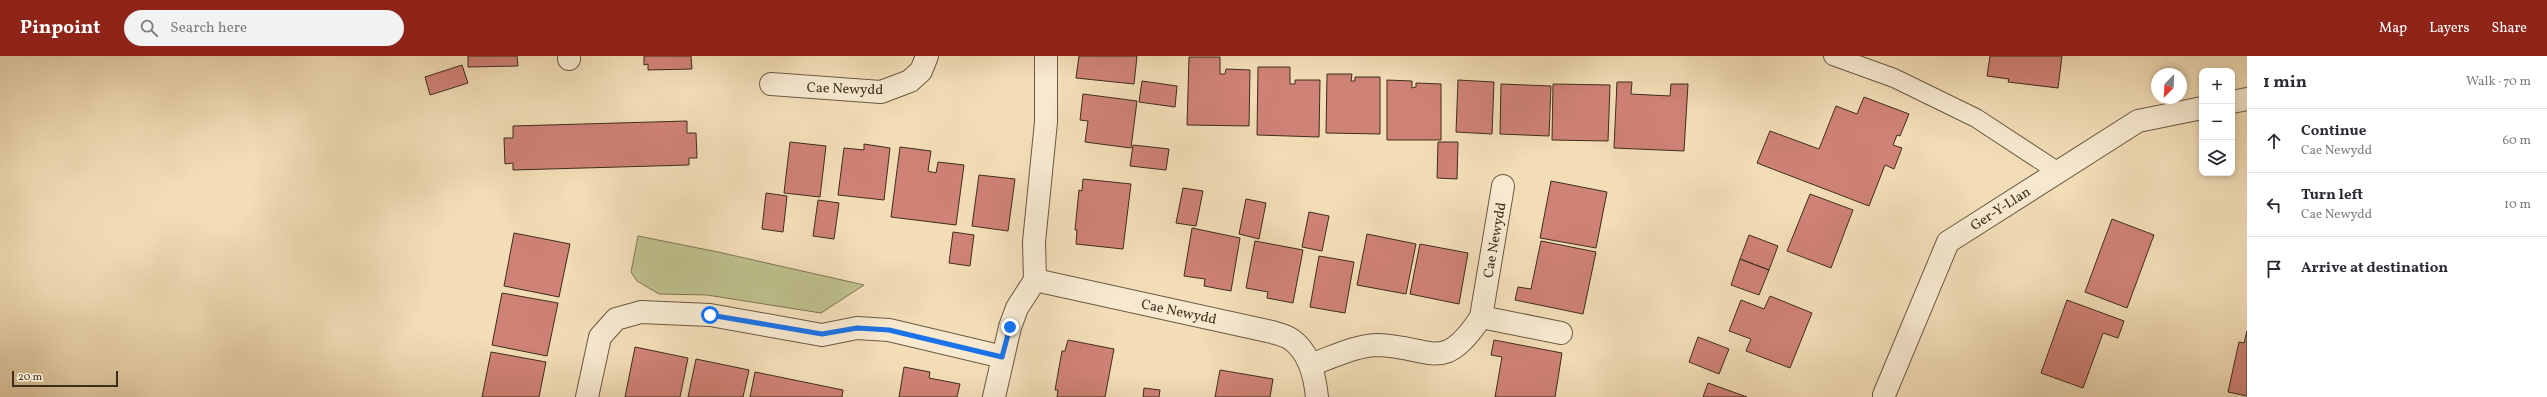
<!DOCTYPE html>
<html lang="en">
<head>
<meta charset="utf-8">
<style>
  :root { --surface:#fff; --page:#f2f2f3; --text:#2b2b33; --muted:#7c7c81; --line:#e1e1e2; --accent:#8f2418 }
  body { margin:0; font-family:Vollkorn,serif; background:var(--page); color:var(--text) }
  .controls { position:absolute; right:12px; top:12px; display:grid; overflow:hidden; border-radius:8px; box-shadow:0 2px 6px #0003 }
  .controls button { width:36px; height:36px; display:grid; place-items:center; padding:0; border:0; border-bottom:1px solid var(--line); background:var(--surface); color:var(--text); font:20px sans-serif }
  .compass { position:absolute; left:2151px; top:12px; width:36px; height:36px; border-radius:50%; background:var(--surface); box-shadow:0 2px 6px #0003; rotate:204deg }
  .scale { position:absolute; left:12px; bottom:10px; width:106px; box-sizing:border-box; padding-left:4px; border:2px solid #3e2d1c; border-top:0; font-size:11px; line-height:14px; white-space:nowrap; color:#3e2d1c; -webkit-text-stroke:3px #f7e9d0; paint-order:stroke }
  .stop { position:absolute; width:12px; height:12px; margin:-9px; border:3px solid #1a73e8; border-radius:50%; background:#fff }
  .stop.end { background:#1a73e8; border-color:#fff; box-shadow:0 1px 4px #0008 }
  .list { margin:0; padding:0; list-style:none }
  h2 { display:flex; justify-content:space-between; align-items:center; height:52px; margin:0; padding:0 16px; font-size:17px }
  h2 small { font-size:13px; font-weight:400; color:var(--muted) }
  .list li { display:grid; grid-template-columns:26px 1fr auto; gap:12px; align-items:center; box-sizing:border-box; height:64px; padding:0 16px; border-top:1px solid var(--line) }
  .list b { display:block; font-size:15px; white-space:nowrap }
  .list p { margin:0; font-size:13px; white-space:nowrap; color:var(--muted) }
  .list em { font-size:13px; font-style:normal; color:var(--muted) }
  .icon { flex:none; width:22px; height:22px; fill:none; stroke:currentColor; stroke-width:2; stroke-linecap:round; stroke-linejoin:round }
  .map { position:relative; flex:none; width:2247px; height:341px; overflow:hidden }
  header { display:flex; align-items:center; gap:24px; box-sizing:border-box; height:56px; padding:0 20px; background:var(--accent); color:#fff }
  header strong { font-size:19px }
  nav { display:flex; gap:22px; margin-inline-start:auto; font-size:14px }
  .search { width:280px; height:36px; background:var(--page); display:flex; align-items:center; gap:10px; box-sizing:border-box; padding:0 14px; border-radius:22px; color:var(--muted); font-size:15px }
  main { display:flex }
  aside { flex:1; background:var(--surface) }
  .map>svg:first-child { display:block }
  .green { fill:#bec08c; stroke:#7e7654 }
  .building { fill:#cf8276; stroke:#3e2d1c }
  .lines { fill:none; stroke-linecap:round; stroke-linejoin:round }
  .service-casing { stroke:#6b5943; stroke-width:20 }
  .minor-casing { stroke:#6b5943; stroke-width:24 }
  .service { stroke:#f7e9d0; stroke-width:18 }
  .minor { stroke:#f7e9d0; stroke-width:22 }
  .route { stroke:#1a73e8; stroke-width:5 }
  .labels { text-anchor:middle; stroke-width:3; stroke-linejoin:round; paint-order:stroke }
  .street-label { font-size:14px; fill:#3e2d1c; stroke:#f7e9d0 }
</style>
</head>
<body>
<header>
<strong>Pinpoint</strong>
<div class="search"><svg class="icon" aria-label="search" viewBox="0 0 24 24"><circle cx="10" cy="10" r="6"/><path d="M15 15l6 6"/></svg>Search here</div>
<nav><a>Map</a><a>Layers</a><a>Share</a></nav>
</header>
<main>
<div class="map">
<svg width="2247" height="341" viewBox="0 0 2247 341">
  <rect width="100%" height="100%" fill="#f2ddb7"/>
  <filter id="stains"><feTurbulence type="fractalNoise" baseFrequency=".005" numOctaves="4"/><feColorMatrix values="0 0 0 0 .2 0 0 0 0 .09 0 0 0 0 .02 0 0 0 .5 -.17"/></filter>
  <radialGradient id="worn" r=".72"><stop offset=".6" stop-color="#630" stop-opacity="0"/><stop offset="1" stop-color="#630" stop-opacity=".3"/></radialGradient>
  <path class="green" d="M 638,180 L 718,196 L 864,229 L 821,257 L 707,239 L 659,238 L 637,225 L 631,216 Z"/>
  <path class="building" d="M 468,0 L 517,0 L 518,10 L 468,11 Z
    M 644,0 L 691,0 L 692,13 L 648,14 L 648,8 L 644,9 Z
    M 1079,0 L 1137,0 L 1134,28 L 1076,22 Z
    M 1990,0 L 2062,0 L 2058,32 L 2008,26 L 2009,23 L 1987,20 Z
    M 1189,1 L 1220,1 L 1220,18 L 1225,18 L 1226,13 L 1250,14 L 1249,70 L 1187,69 Z
    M 462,9 L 468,27 L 430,39 L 425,21 Z
    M 1258,11 L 1290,11 L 1290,28 L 1295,28 L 1295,24 L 1320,24 L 1319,81 L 1257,79 Z
    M 1327,18 L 1352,18 L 1351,25 L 1355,25 L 1355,21 L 1380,21 L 1380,78 L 1326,77 Z
    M 1387,24 L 1412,25 L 1412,32 L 1416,31 L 1416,27 L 1441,28 L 1441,84 L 1387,84 Z
    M 1458,24 L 1494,26 L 1492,78 L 1456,76 Z
    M 1142,25 L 1177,30 L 1175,51 L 1139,46 Z
    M 1617,26 L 1632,26 L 1631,38 L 1670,40 L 1671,28 L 1688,28 L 1684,95 L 1614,92 Z
    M 1501,28 L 1551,30 L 1549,80 L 1500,78 Z
    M 1553,28 L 1610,29 L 1608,85 L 1552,84 Z
    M 1083,38 L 1137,45 L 1131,92 L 1085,86 L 1088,65 L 1080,64 Z
    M 1864,41 L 1909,58 L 1900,80 L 1897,79 L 1893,89 L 1902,92 L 1894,113 L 1885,109 L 1869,150 L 1757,107 L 1770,75 L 1819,93 L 1836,50 L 1857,58 Z
    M 687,65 L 687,77 L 696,77 L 697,102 L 689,102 L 689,109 L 513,114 L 513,107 L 505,108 L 504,82 L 513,82 L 513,70 Z
    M 790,86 L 826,90 L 820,141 L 784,137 Z
    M 1438,86 L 1458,86 L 1457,123 L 1437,122 Z
    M 864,88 L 890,92 L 884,144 L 838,139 L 844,92 L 864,94 Z
    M 1133,89 L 1169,93 L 1166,114 L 1130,110 Z
    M 900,91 L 931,95 L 928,115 L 936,117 L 938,106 L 964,109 L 956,169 L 891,161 Z
    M 979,119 L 1015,123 L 1008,175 L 972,170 Z
    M 1083,123 L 1131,128 L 1123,193 L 1076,188 L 1077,174 L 1075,174 L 1079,134 L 1082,135 Z
    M 1551,125 L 1607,136 L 1596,192 L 1540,182 Z
    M 1183,132 L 1203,135 L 1196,170 L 1176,167 Z
    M 766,137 L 787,140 L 783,176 L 762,173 Z
    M 1810,138 L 1853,154 L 1831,212 L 1787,195 Z
    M 1246,143 L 1266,147 L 1259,183 L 1239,178 Z
    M 818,144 L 839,147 L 834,183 L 813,180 Z
    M 1309,156 L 1329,160 L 1322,195 L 1302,191 Z
    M 2112,163 L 2154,179 L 2127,252 L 2085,236 Z
    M 1192,172 L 1240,182 L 1231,235 L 1204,230 L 1205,223 L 1184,220 Z
    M 953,176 L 974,179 L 970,210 L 949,207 Z
    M 514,177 L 570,188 L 559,241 L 504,230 Z
    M 1367,178 L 1416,188 L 1406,238 L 1357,229 Z
    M 1749,179 L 1778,190 L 1769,214 L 1740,203 Z
    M 1255,185 L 1303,194 L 1293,247 L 1267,242 L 1268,236 L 1246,232 Z
    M 1541,185 L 1596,196 L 1583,258 L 1515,244 L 1518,231 L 1531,233 Z
    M 1420,188 L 1468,197 L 1459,248 L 1410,238 Z
    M 1319,200 L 1354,206 L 1345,257 L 1310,251 Z
    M 1740,203 L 1769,214 L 1759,239 L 1731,229 Z
    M 502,237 L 558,247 L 547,300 L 492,289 Z
    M 1770,240 L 1812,257 L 1790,312 L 1746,295 L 1751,283 L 1729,275 L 1741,244 L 1764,253 Z
    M 2067,244 L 2124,265 L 2118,282 L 2103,277 L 2083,332 L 2041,317 Z
    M 2247,275 L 2247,340 L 2228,336 L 2239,286 L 2244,287 Z
    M 1698,281 L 1729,293 L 1719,318 L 1689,306 Z
    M 1068,284 L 1114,293 L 1105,341 L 1057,341 L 1058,334 L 1055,334 L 1062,295 L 1065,295 Z
    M 1494,284 L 1562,297 L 1555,341 L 1495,341 L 1502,301 L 1491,299 Z
    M 635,291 L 688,302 L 680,341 L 625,341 Z
    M 491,296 L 546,306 L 539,341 L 482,341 Z
    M 696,303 L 749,314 L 743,341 L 688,341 Z
    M 904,311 L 930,316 L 929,322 L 960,328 L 957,341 L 899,341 Z
    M 1220,314 L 1273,323 L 1270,341 L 1215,341 Z
    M 755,316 L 843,334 L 842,341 L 750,341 Z
    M 1708,327 L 1747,341 L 1703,341 Z
    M 1144,332 L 1160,334 L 1159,341 L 1143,341 Z"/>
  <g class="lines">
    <defs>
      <path id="service" d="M 1833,0 L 1894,22 L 1976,62 L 2057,115"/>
      <path id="minor" d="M 569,0 L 569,3
        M 771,28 L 881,36 L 910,25 L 921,15 L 927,0
        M 2232,46 L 2247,43
        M 1035,224 L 1272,276 C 1278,278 1287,280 1292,284 C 1310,297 1315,321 1317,341
        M 1481,261 L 1561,277
        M 1310,309 C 1331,302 1356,289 1378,289 C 1432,291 1443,319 1481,261 L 1503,130
        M 1884,339 L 1948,186 L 2138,65 L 2202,52
        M 587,341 L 600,281 L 616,263 L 641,256 L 710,259 L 822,279 L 857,272 L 889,274 L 1003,301
        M 994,341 L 1010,271 L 1017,252 L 1035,224 L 1034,186 L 1046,66 L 1046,0"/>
    </defs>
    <use href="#service" class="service-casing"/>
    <use href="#minor" class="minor-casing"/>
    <use href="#service" class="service"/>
    <use href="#minor" class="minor"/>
  </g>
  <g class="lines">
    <path class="route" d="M 710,259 L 822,278 L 857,272 L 889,274 L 1002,301 L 1010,271"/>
  </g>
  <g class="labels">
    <g class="street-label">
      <text transform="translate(845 32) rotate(2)" y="5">Cae Newydd</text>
      <text transform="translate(2000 152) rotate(-33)" y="5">Ger-Y-Llan</text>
      <text transform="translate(1494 184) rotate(-80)" y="5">Cae Newydd</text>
      <text transform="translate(1179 255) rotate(12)" y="5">Cae Newydd</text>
    </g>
  </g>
  <rect width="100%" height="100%" filter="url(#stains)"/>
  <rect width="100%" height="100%" fill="url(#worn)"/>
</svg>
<div class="controls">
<button>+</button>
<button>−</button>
<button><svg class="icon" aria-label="layers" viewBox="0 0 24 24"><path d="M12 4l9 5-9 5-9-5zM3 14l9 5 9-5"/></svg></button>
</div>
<svg class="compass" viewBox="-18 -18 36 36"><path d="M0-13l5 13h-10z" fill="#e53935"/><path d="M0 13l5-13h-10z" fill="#7c7c81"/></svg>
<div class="scale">20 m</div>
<div class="stop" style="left:710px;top:259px"></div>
<div class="stop end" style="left:1010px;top:271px"></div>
</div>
<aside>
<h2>1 min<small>Walk · 70 m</small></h2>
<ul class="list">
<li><svg class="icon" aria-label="ahead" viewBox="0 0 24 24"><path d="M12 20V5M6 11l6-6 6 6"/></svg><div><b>Continue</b><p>Cae Newydd</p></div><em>60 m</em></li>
<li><svg class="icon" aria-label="left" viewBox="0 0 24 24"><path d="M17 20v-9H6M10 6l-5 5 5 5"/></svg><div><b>Turn left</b><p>Cae Newydd</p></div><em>10 m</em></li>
<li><svg class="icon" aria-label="arrive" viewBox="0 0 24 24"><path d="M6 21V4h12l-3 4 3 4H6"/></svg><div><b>Arrive at destination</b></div></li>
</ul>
</aside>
</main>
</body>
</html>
